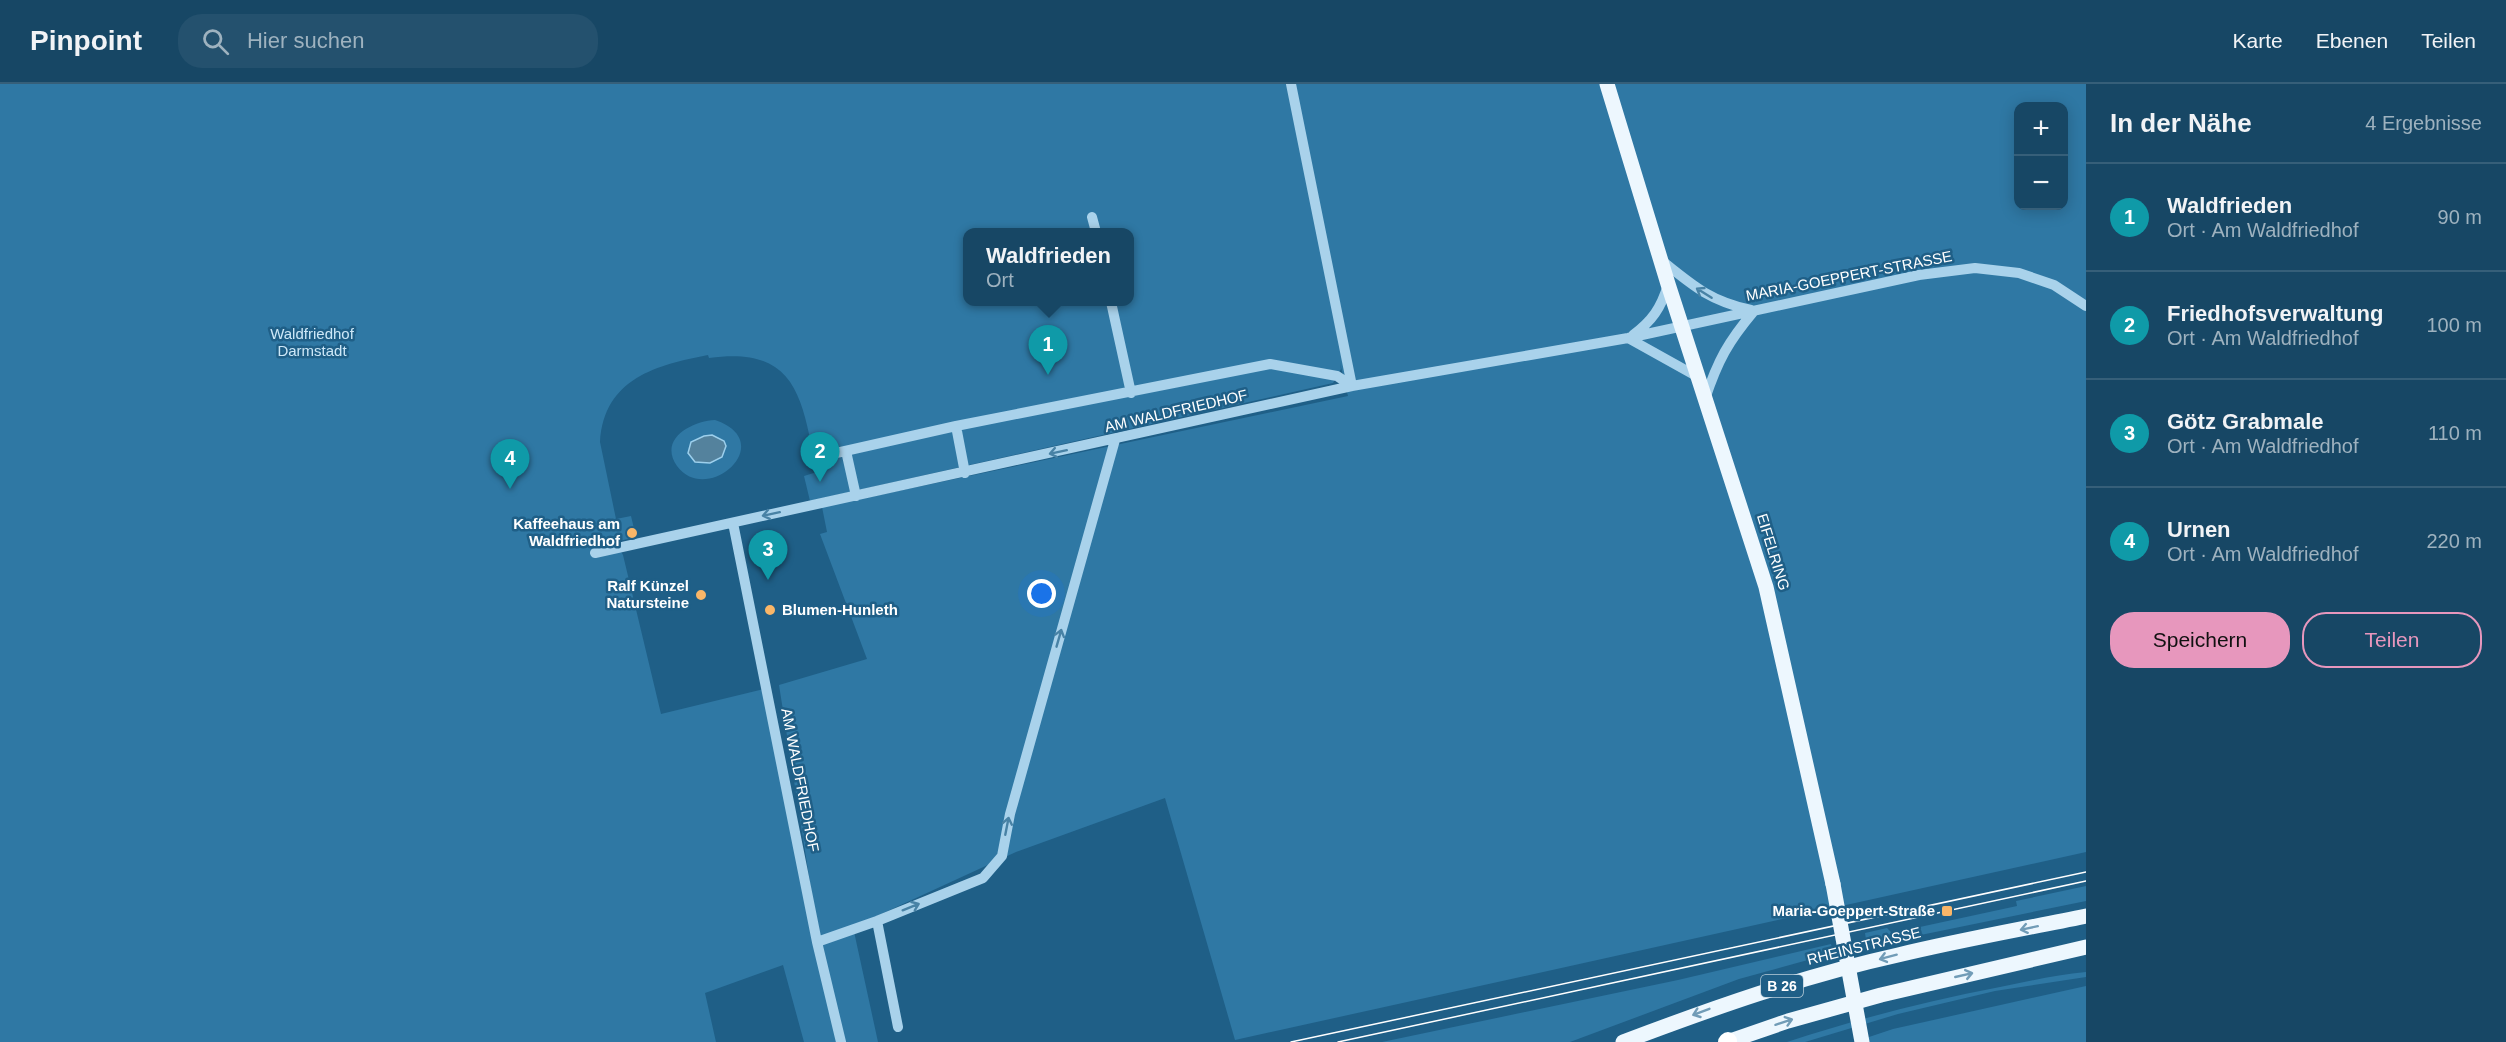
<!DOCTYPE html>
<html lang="de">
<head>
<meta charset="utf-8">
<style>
  :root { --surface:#174765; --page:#24516e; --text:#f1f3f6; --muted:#9eb2bf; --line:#365f79; --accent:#e797bd }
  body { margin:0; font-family:Helvetica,sans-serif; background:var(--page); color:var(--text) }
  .controls { position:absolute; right:18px; top:18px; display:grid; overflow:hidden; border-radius:12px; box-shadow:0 3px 15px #0003 }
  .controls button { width:54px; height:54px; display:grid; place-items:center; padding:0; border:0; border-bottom:2px solid var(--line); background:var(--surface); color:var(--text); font:30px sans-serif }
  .you { position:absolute; left:1042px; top:510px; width:21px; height:21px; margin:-15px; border:4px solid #fff; border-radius:50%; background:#1a73e8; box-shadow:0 0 0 9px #1a73e833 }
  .badge { display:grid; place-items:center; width:39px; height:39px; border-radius:50%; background:var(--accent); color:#fff; font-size:20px; font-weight:700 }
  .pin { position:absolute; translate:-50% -50px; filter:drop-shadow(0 2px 3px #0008) }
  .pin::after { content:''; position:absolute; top:32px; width:21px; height:18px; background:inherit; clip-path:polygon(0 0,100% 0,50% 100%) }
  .popup { position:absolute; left:963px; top:144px; width:171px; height:78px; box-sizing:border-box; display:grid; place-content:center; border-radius:12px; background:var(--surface); filter:drop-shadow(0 2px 4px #0005); font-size:20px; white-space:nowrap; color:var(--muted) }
  .popup b { font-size:22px; color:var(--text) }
  .popup::after { content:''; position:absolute; left:50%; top:100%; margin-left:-12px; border:12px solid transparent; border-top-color:var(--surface) }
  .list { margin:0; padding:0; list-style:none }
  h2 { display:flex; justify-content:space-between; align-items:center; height:78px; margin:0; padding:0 24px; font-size:26px }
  h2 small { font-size:20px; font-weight:400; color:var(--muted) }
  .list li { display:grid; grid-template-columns:39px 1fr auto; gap:18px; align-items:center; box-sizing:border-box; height:108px; padding:0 24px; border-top:2px solid var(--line) }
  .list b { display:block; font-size:22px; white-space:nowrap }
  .list p { margin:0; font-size:20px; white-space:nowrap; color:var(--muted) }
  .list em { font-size:20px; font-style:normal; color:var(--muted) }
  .actions { display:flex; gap:12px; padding:18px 24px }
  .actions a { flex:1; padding:14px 0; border:2px solid var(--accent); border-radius:24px; text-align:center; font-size:21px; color:var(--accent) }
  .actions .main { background:var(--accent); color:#111 }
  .icon { flex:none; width:33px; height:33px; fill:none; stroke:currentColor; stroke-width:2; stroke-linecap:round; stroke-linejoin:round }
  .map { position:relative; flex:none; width:2086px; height:958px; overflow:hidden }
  header { display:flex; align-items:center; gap:36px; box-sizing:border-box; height:84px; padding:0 30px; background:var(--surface); border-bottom:2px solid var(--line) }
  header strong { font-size:28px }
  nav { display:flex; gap:33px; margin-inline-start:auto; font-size:21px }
  .search { width:420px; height:54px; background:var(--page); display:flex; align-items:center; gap:15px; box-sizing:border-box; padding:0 21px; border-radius:24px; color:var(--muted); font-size:22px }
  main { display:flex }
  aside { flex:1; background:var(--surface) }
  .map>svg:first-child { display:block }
  .green { fill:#2f78a4; fill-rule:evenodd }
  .water { fill:#54829d; stroke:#9ccfec; stroke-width:1.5 }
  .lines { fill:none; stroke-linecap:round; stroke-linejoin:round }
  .minor { stroke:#a9d2eb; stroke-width:10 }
  .major { stroke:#edf7fe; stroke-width:15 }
  .highway { stroke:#fff; stroke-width:18 }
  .tram { stroke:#fff; stroke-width:1.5 }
  .major-bridge { stroke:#edf7fe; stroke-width:15 }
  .oneway { stroke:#4882a5 }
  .oneway2 { stroke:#719cb7 }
  .poi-dot { fill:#f9b668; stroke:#1f5f87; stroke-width:2 }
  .labels { text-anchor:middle; stroke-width:5; stroke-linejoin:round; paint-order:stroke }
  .shield { fill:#1f5f87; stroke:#bccfdb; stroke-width:1.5 }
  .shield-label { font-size:14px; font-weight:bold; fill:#fff }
  .street-label { font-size:15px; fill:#fff; stroke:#1f5f87 }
  .park-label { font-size:15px; fill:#cde8f8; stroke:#1f5f87 }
  .poi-label { font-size:15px; font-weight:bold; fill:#fff; stroke:#1f5f87; text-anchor:end }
</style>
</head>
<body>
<header>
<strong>Pinpoint</strong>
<div class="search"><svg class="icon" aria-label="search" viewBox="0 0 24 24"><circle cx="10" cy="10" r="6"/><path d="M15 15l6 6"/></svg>Hier suchen</div>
<nav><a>Karte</a><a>Ebenen</a><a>Teilen</a></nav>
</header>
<main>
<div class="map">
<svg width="2086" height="958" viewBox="0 0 2086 958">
  <rect width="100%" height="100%" fill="#1f5f87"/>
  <path class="green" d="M 0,0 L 2086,0 L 2086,768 L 1235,956 L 1165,714 L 1016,768 L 853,843 L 878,958 L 844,958 L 819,856 L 779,601 L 867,575 L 820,450 L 827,448 L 822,423 L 1348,312 L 1340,279 L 1341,285 L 1333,299 L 810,417 L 804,392 L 817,388 C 802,319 800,261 709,274 L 708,271 C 657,281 604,294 600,358 L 616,435 L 631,432 L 636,453 L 615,458 L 623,471 L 661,630 L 764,605 L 838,958 L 804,958 L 783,881 L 705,909 L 716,958 L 0,958 ZM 2018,22 L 2064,22 L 2064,122 L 2018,122 ZM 967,148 L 1129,148 L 1129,218 L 967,218 Z
    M 715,336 C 780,358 707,423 677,382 C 658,355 692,337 715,336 Z
    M 2086,802 L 2086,817 L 1867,862 L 1865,849 L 1887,844 L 1892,849 L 2017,822 L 2016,817 Z
    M 1831,860 L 1833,869 L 1739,895 L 1570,958 L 1382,958 L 1678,896 Z
    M 2086,888 L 2086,893 L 1995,907 L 1898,930 L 1805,958 L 1787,958 C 1857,935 1927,917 2000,903 C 2028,897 2057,891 2086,888 Z
    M 2086,902 L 2086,958 L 1854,958 L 1893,945 Z"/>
  <path class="water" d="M 712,351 L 724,357 L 726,362 L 722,373 L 710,379 L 695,378 L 688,369 L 691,358 L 704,352 Z"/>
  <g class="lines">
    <path class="minor" d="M 1291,0 L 1352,302
      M 1092,133 L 1096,148
      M 1661,176 C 1693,202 1710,217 1751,226
      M 1111,218 L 1131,309
      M 1633,251 C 1652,237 1661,224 1668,201
      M 1628,254 L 1698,293
      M 1705,315 C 1718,276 1728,258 1754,227
      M 956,342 L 965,389
      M 846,367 L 856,412
      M 814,374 L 956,342 L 1270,280 L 1337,292 L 1352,302
      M 733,439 L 817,858 L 841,958
      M 595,469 L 1352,302 L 1628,254 L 1919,191 L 1975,184 L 2019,189 L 2054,201 L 2086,222
      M 877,837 L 898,943
      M 817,858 L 877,837 L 983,794 L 1002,772 L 1010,730 L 1115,356"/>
    <path class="major" d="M 1607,0 L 1668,200 L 1766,503 L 1833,800
      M 1623,958 C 1713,924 1803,892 1898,871 C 1960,856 2023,845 2086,832
      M 1727,958 L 1788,937 L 1881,911 L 2086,863"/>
    <path class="highway" d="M 1727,958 L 1728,957"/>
    <path class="tram" d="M 1291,958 L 2086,788
      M 1338,958 L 2086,797"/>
    <path class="major-bridge" d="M 1833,800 L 1862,958"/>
  </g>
  <defs><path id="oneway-shaft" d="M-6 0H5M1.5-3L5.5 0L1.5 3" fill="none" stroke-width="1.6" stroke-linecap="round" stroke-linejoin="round" transform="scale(1.5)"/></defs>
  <g class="oneway">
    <use href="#oneway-shaft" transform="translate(1704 209) rotate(-148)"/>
    <use href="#oneway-shaft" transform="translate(1058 368) rotate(168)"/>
    <use href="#oneway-shaft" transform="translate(771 430) rotate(168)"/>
    <use href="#oneway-shaft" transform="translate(1059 554) rotate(-74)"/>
    <use href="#oneway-shaft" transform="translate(1007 742) rotate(-79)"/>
    <use href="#oneway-shaft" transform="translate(911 823) rotate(-22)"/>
  </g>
  <g class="oneway2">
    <use href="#oneway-shaft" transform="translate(2029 844) rotate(168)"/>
    <use href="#oneway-shaft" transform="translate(1888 873) rotate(165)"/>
    <use href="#oneway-shaft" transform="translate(1964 891) rotate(-13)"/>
    <use href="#oneway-shaft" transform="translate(1701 928) rotate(159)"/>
    <use href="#oneway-shaft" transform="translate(1784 938) rotate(-18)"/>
  </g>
  <g class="poi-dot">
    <circle cx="632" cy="449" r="6"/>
    <circle cx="701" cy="511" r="6"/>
    <circle cx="770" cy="526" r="6"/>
    <rect x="1941" y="821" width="12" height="12" rx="3"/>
  </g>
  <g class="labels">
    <rect class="shield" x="1761" y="891" width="42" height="22" rx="4.5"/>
    <g class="shield-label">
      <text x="1782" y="907">B 26</text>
    </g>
    <g class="street-label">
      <text transform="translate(1849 192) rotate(-11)" y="5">MARIA-GOEPPERT-STRASSE</text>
      <text transform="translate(1176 327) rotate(-13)" y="5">AM WALDFRIEDHOF</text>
      <text transform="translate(1773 468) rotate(73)" y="5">EIFELRING</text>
      <text transform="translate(800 696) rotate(79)" y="5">AM WALDFRIEDHOF</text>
      <text transform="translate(1864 862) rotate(-14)" y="5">RHEINSTRASSE</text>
    </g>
    <g class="park-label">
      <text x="312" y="255">Waldfriedhof<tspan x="312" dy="17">Darmstadt</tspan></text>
    </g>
    <g class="poi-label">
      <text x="620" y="445">Kaffeehaus am<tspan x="620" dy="17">Waldfriedhof</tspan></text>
      <text x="689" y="507">Ralf Künzel<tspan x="689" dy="17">Natursteine</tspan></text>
      <text x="782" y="531" text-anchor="start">Blumen-Hunleth</text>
      <text x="1935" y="832">Maria-Goeppert-Straße</text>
    </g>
  </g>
</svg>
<div class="controls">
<button>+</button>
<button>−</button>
</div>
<div class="you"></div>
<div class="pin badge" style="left:1048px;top:291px;background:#0f9aa8">1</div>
<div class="popup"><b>Waldfrieden</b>Ort</div>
<div class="pin badge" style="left:820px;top:398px;background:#0f9aa8">2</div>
<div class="pin badge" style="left:768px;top:496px;background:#0f9aa8">3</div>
<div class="pin badge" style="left:510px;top:405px;background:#0f9aa8">4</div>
</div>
<aside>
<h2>In der Nähe<small>4 Ergebnisse</small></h2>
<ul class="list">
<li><span class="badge" style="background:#0f9aa8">1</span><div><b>Waldfrieden</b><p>Ort · Am Waldfriedhof</p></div><em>90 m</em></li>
<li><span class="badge" style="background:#0f9aa8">2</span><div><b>Friedhofsverwaltung</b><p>Ort · Am Waldfriedhof</p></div><em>100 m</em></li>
<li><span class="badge" style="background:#0f9aa8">3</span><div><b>Götz Grabmale</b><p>Ort · Am Waldfriedhof</p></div><em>110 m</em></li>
<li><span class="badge" style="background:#0f9aa8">4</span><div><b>Urnen</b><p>Ort · Am Waldfriedhof</p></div><em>220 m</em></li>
</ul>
<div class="actions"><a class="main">Speichern</a><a>Teilen</a></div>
</aside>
</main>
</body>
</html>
